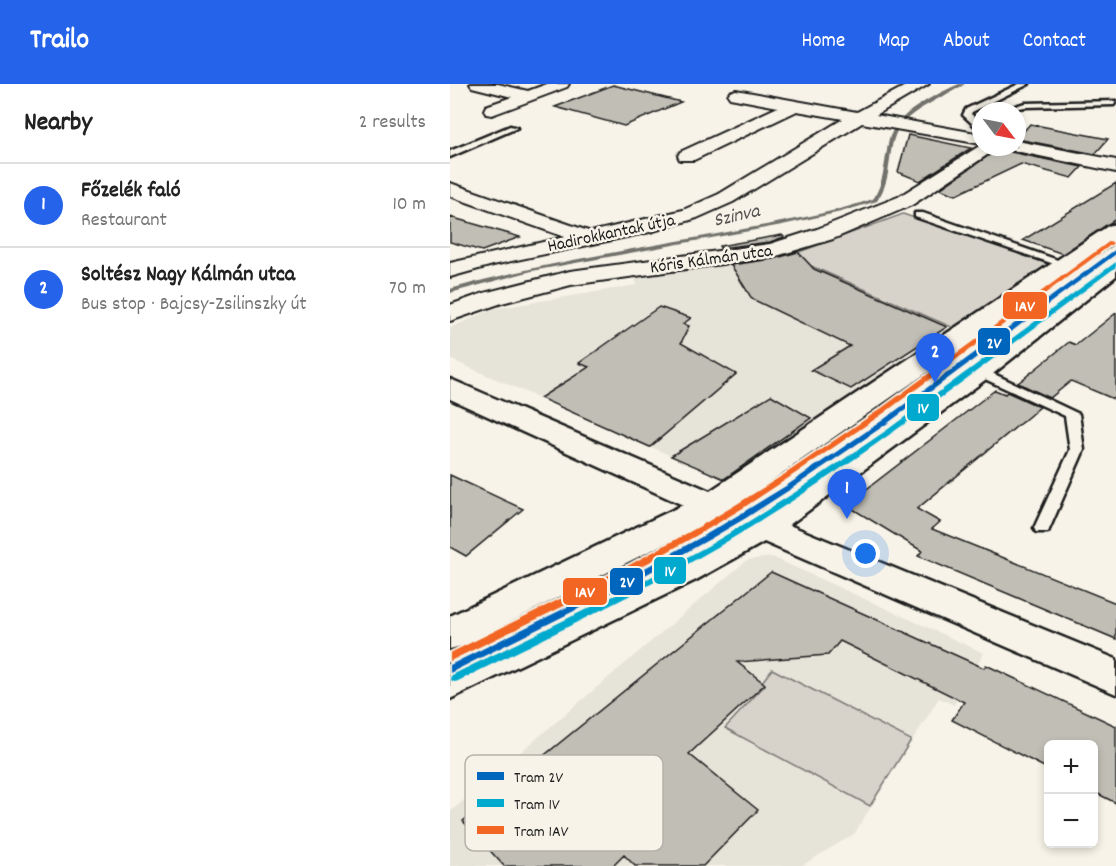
<!DOCTYPE html>
<html lang="en">
<head>
<meta charset="utf-8">
<style>
  :root { --surface:#fff; --page:#f6f6f6; --text:#222; --muted:#767676; --line:#e0e0e0; --accent:#2563eb }
  body { margin:0; font-family:Dekko,sans-serif; background:var(--page); color:var(--text) }
  .controls { position:absolute; right:18px; bottom:18px; display:grid; overflow:hidden; border-radius:9px; box-shadow:0 3px 9px #0003 }
  .controls button { width:54px; height:54px; display:grid; place-items:center; padding:0; border:0; border-bottom:2px solid var(--line); background:var(--surface); color:var(--text); font:30px sans-serif }
  .compass { position:absolute; left:522px; top:18px; width:54px; height:54px; border-radius:50%; background:var(--surface); box-shadow:0 3px 9px #0003; rotate:122deg }
  .you { position:absolute; left:416px; top:470px; width:21px; height:21px; margin:-15px; border:4px solid #fff; border-radius:50%; background:#1a73e8; box-shadow:0 0 0 9px #1a73e833 }
  .badge { display:grid; place-items:center; width:39px; height:39px; border-radius:50%; background:var(--accent); color:#fff; font-size:20px; font-weight:700 }
  .pin { position:absolute; translate:-50% -50px; filter:drop-shadow(0 2px 3px #0008) }
  .pin::after { content:''; position:absolute; top:32px; width:21px; height:18px; background:inherit; clip-path:polygon(0 0,100% 0,50% 100%) }
  .list { margin:0; padding:0; list-style:none }
  h2 { display:flex; justify-content:space-between; align-items:center; height:78px; margin:0; padding:0 24px; font-size:26px }
  h2 small { font-size:20px; font-weight:400; color:var(--muted) }
  .list li { display:grid; grid-template-columns:39px 1fr auto; gap:18px; align-items:center; box-sizing:border-box; height:84px; padding:0 24px; border-top:2px solid var(--line) }
  .list b { display:block; font-size:22px; white-space:nowrap }
  .list p { margin:0; font-size:20px; white-space:nowrap; color:var(--muted) }
  .list em { font-size:20px; font-style:normal; color:var(--muted) }
  .map { position:relative; flex:none; width:666px; height:782px; overflow:hidden }
  header { display:flex; align-items:center; gap:36px; box-sizing:border-box; height:84px; padding:0 30px; background:var(--accent); color:#fff }
  header strong { font-size:28px }
  nav { display:flex; gap:33px; margin-inline-start:auto; font-size:21px }
  main { display:flex }
  aside { flex:1; background:var(--surface) }
  .map>svg:first-child { display:block }
  .built { fill:#e6e3d9 }
  .green { fill:#d7d3cb; stroke:#7a7874; stroke-width:1.5 }
  .lines { fill:none; stroke-linecap:round; stroke-linejoin:round }
  .stream { fill:#72716c; fill-rule:evenodd }
  .building { fill:#c0beb5; stroke:#1c1c1c; stroke-width:1.5 }
  .service-casing { stroke:#1c1c1c; stroke-width:5 }
  .minor-casing { stroke:#1c1c1c; stroke-width:4 }
  .tertiary-casing { stroke:#1c1c1c; stroke-width:5 }
  .service { fill:#f7f3e8; fill-rule:evenodd }
  .minor { fill:#f7f3e8; fill-rule:evenodd }
  .tertiary { fill:#f7f3e8; fill-rule:evenodd }
  .tram-1-casing { stroke:#f7f3e8; stroke-width:4 }
  .tram-2-casing { stroke:#f7f3e8; stroke-width:4 }
  .tram-3-casing { stroke:#f7f3e8; stroke-width:4 }
  .tram-1 { fill:#0065bd; fill-rule:evenodd }
  .tram-2 { fill:#00a9ce; fill-rule:evenodd }
  .tram-3 { fill:#f26522; fill-rule:evenodd }
  .labels { text-anchor:middle; stroke-width:5; stroke-linejoin:round; paint-order:stroke }
  .far-street-label { font-size:18px; fill:#1c1c1c; stroke:#f7f3e8 }
  .far-water-label { font-size:20px; font-style:italic; fill:#565452; stroke:#f7f3e8 }
  .key { fill:#f7f3e8; stroke:#b5b2ab; stroke-width:1.5 }
  .key-label { font-size:16px; fill:#1c1c1c }
  .line-badge { stroke:#f7f3e8; stroke-width:2 }
  .badge-label { font-size:16px; text-anchor:middle; font-weight:bold; fill:#fff }
</style>
</head>
<body>
<header>
<strong>Trailo</strong>
<nav><a>Home</a><a>Map</a><a>About</a><a>Contact</a></nav>
</header>
<main>
<aside>
<h2>Nearby<small>2 results</small></h2>
<ul class="list">
<li><span class="badge">1</span><div><b>Főzelék faló</b><p>Restaurant</p></div><em>10 m</em></li>
<li><span class="badge">2</span><div><b>Soltész Nagy Kálmán utca</b><p>Bus stop · Bajcsy-Zsilinszky út</p></div><em>70 m</em></li>
</ul>
</aside>
<div class="map">
<svg width="666" height="782" viewBox="0 0 666 782">
  <rect width="100%" height="100%" fill="#f7f3e8"/>
  <filter id="ink" filterUnits="userSpaceOnUse"><feTurbulence type="fractalNoise" baseFrequency=".0167" numOctaves="2"/><feDisplacementMap in="SourceGraphic" scale="12" xChannelSelector="R" yChannelSelector="G"/><feConvolveMatrix kernelMatrix="1 2 1 2 8 2 1 2 1" color-interpolation-filters="sRGB"/></filter>
  <g filter="url(#ink)">
    <path class="built" d="M 342,176 L 511,249 L 283,399 L 0,275 L 0,244 L 43,225 L 187,201 L 184,192 L 278,177 L 283,185 Z
      M 322,473 L 534,569 L 504,621 L 489,614 L 404,750 L 351,782 L 0,782 L 0,728 L 297,476 Z"/>
    <path class="green" d="M 453,130 L 604,182 L 513,248 L 338,172 Z
      M 322,585 L 461,656 L 420,722 L 275,644 L 315,601 L 312,598 Z"/>
    <g class="lines">
      <path class="stream" d="M 509,0 L 515,0 C 497,12 458,26 447,47 C 436,70 444,92 427,117 L 391,128 L 332,141 L 82,187 L 0,209 L 0,205 C 88,180 178,166 267,150 C 319,140 373,132 423,115 C 433,100 434,83 437,66 C 438,60 439,53 442,48 C 451,27 489,9 509,0 Z"/>
    </g>
    <path class="building" d="M 163,1 L 231,18 L 174,42 L 105,23 Z
      M 580,40 L 658,55 L 645,70 L 567,55 Z
      M 458,51 L 521,64 L 470,97 L 448,88 Z
      M 551,63 L 557,63 L 561,68 L 632,83 L 622,94 L 571,80 L 506,111 L 490,105 Z
      M 666,99 L 666,135 L 613,170 L 573,156 Z
      M 0,133 L 70,153 L 32,167 L 0,158 Z
      M 332,151 L 334,153 L 320,158 L 270,164 L 269,162 Z
      M 348,168 L 364,185 L 497,243 L 401,305 L 361,286 L 400,262 L 302,215 L 281,181 L 323,175 Z
      M 209,223 L 241,234 L 233,240 L 239,242 L 231,259 L 286,290 L 200,363 L 90,314 L 139,283 L 129,279 Z
      M 666,229 L 666,316 L 621,297 L 600,314 L 568,299 L 619,258 L 626,261 Z
      M 545,306 L 555,310 L 557,308 L 590,323 L 467,425 L 490,438 L 482,445 L 666,519 L 666,555 L 468,472 L 472,467 L 396,421 Z
      M 321,311 L 361,334 L 274,395 L 221,372 Z
      M 0,391 L 73,425 L 16,472 L 0,463 Z
      M 321,488 L 534,584 L 536,581 L 666,642 L 666,719 L 644,708 L 644,660 L 598,660 L 598,685 L 502,636 L 514,618 L 390,557 L 378,571 L 287,578 L 315,600 L 239,670 L 308,726 L 253,782 L 185,782 L 174,771 L 163,782 L 54,782 L 13,737 Z"/>
    <g class="lines">
      <defs>
        <path id="service" d="M 569,0 L 579,0 L 522,28 L 521,30 L 531,39 L 531,43 L 526,43 L 513,31 L 516,25 Z
          M 666,17 L 664,21 L 575,23 L 550,27 L 575,19 Z
          M 60,42 L 67,44 L 0,73 L 0,67 Z
          M 465,129 L 473,129 L 622,181 L 613,183 L 465,133 Z
          M 529,283 L 629,330 L 634,366 L 598,448 L 586,448 L 584,444 L 620,366 L 615,332 L 524,290 L 523,287 Z"/>
        <path id="minor" d="M 20,0 L 48,0 L 78,7 L 97,0 L 119,0 L 117,3 L 42,31 L 36,30 L 34,26 L 36,22 L 62,13 L 22,3 Z
          M 459,0 L 479,0 L 426,31 L 531,50 L 531,60 L 412,39 L 283,118 L 247,134 L 200,148 L 43,181 L 0,193 L 0,179 L 115,153 L 0,112 L 0,99 L 141,148 L 233,126 L 269,110 L 393,35 L 347,27 L 244,76 L 230,76 L 228,72 L 230,68 L 328,23 L 280,14 L 278,11 L 280,8 L 286,6 L 407,28 Z
          M 567,57 L 666,76 L 666,88 L 561,66 L 559,63 L 567,63 Z
          M 531,61 L 531,63 L 549,63 L 462,121 L 383,155 L 323,173 L 121,201 L 52,219 L 0,237 L 0,221 L 34,209 L 120,187 L 320,160 L 367,145 L 448,113 Z"/>
        <path id="tertiary" d="M 666,140 L 666,157 L 289,419 L 309,428 L 519,281 L 658,175 L 666,173 L 666,192 L 539,293 L 339,441 L 666,575 L 666,610 L 314,458 L 246,496 L 0,615 L 0,579 L 220,478 L 282,444 L 263,435 L 14,561 L 0,565 L 0,532 L 233,421 L 0,315 L 0,295 L 260,407 L 658,142 Z"/>
      </defs>
      <use href="#service" class="service-casing"/>
      <use href="#minor" class="minor-casing"/>
      <use href="#tertiary" class="tertiary-casing"/>
      <use href="#service" class="service"/>
      <use href="#minor" class="minor"/>
      <use href="#tertiary" class="tertiary"/>
      <defs>
        <path id="tram-1" d="M 666,165 L 666,170 L 438,339 L 344,403 L 296,434 L 260,455 L 188,495 L 0,589 L 0,581 L 182,491 L 255,451 L 290,430 L 339,400 L 433,336 Z"/>
        <path id="tram-2" d="M 666,178 L 666,183 C 546,272 428,365 301,443 C 207,501 107,548 8,597 L 5,598 L 2,597 L 0,594 L 2,591 L 188,500 L 261,460 L 296,439 L 344,409 L 437,346 Z"/>
        <path id="tram-3" d="M 660,157 L 663,159 L 662,160 L 434,329 L 340,393 L 293,424 L 258,445 L 187,485 L 114,522 L 0,577 L 0,569 L 181,480 L 252,441 L 287,420 L 335,390 L 429,326 Z"/>
      </defs>
      <use href="#tram-1" class="tram-1-casing"/>
      <use href="#tram-2" class="tram-2-casing"/>
      <use href="#tram-3" class="tram-3-casing"/>
      <use href="#tram-1" class="tram-1"/>
      <use href="#tram-2" class="tram-2"/>
      <use href="#tram-3" class="tram-3"/>
    </g>
  </g>
  <g class="labels">
    <g class="far-street-label">
      <text transform="translate(161 148) rotate(-12)" y="6">Hadirokkantak útja</text>
      <text transform="translate(261 174) rotate(-8)" y="6">Kóris Kálmán utca</text>
    </g>
    <g class="far-water-label">
      <text transform="translate(286 130) rotate(-13)" y="7">Szinva</text>
    </g>
  </g>
  <rect x="15" y="671" width="198" height="96" rx="9" class="key"/>
  <rect x="27" y="688" width="27" height="8" fill="#0065bd"/>
  <rect x="27" y="715" width="27" height="8" fill="#00a9ce"/>
  <rect x="27" y="742" width="27" height="8" fill="#f26522"/>
  <g class="key-label">
    <text x="64" y="698">Tram 2V</text>
    <text x="64" y="725">Tram 1V</text>
    <text x="64" y="752">Tram 1AV</text>
  </g>
  <g class="line-badge">
    <rect x="552" y="207" width="46" height="29" rx="6" fill="#f26522"/>
    <rect x="527" y="243" width="34" height="29" rx="6" fill="#0065bd"/>
    <rect x="456" y="309" width="34" height="29" rx="6" fill="#00a9ce"/>
    <rect x="203" y="472" width="34" height="29" rx="6" fill="#00a9ce"/>
    <rect x="159" y="483" width="35" height="29" rx="6" fill="#0065bd"/>
    <rect x="112" y="493" width="46" height="29" rx="6" fill="#f26522"/>
  </g>
  <g class="badge-label">
    <text x="575" y="227">1AV</text>
    <text x="544" y="264">2V</text>
    <text x="473" y="329">1V</text>
    <text x="220" y="492">1V</text>
    <text x="177" y="503">2V</text>
    <text x="135" y="513">1AV</text>
  </g>
</svg>
<div class="controls">
<button>+</button>
<button>−</button>
</div>
<svg class="compass" viewBox="-18 -18 36 36"><path d="M0-13l5 13h-10z" fill="#e53935"/><path d="M0 13l5-13h-10z" fill="#767676"/></svg>
<div class="you"></div>
<div class="pin badge" style="left:397px;top:435px">1</div>
<div class="pin badge" style="left:485px;top:299px">2</div>
</div>
</main>
</body>
</html>
